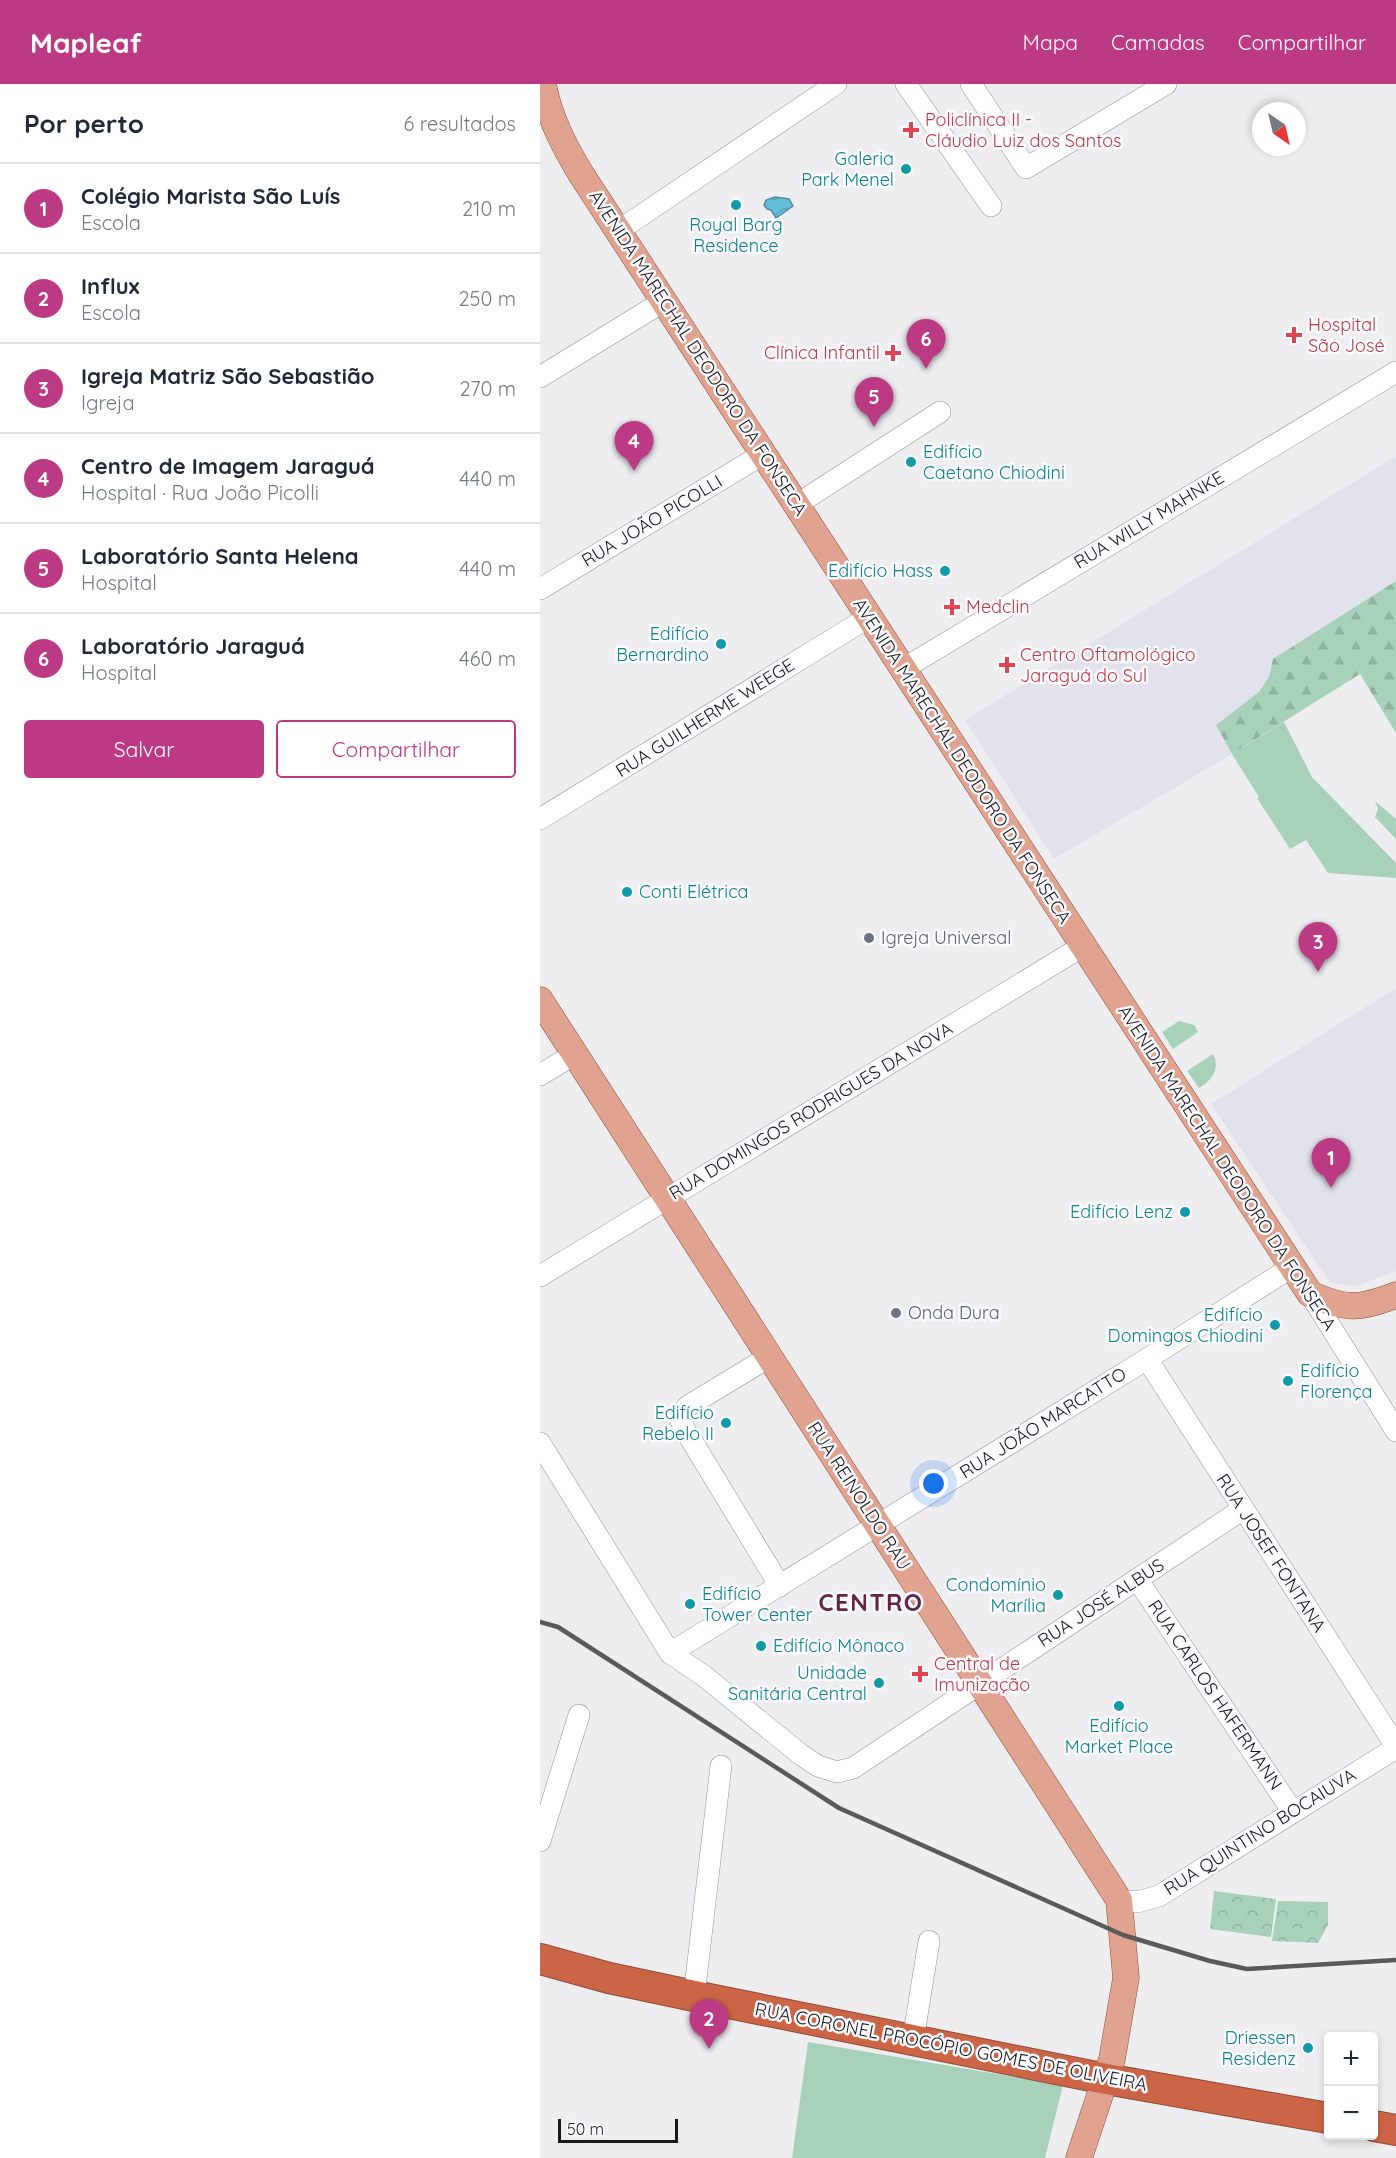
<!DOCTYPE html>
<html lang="pt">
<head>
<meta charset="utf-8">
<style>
  :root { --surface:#fff; --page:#f6f6f7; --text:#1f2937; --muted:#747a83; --line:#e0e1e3; --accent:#bc3a83 }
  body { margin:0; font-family:Quicksand,sans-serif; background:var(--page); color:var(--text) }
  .controls { position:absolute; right:18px; bottom:18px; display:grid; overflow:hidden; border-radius:6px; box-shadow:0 3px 9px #0003 }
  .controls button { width:54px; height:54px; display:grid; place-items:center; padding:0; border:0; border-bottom:2px solid var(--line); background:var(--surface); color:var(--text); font:30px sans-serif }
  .compass { position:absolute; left:712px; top:18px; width:54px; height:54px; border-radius:50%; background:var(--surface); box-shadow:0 3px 9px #0003; rotate:146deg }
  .scale { position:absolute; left:18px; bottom:15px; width:120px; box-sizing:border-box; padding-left:6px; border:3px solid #1a1a1b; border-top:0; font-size:16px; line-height:21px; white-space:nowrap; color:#1a1a1b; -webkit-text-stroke:4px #fbfbff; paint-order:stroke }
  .you { position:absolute; left:394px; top:1400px; width:21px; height:21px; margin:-15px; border:4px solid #fff; border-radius:50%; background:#1a73e8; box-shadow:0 0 0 9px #1a73e833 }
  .badge { display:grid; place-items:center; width:39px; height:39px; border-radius:50%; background:var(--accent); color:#fff; font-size:20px; font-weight:700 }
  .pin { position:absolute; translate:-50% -50px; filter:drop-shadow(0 2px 3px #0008) }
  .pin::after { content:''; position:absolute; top:32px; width:21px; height:18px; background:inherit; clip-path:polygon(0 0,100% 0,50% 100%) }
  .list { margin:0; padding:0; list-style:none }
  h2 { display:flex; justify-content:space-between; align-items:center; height:78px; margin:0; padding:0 24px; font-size:26px }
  h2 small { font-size:20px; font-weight:400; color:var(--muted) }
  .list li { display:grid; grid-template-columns:39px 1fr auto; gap:18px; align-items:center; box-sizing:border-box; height:90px; padding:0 24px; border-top:2px solid var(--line) }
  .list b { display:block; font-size:22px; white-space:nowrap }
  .list p { margin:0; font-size:20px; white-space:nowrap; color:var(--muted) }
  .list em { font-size:20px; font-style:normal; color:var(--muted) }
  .actions { display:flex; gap:12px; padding:18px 24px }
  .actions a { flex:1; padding:14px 0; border:2px solid var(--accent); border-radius:6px; text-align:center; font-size:21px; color:var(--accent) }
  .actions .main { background:var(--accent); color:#fff }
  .map { position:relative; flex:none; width:856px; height:2074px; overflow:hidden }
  header { display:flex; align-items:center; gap:36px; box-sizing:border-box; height:84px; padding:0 30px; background:var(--accent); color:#fff }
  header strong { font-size:28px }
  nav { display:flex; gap:33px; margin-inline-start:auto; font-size:21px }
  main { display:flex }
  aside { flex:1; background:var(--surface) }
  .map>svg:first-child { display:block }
  .built { fill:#e2e2ec }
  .grass { fill:#a7d2b9 }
  .forest { fill:url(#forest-firs) }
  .park { fill:url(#park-crowns) }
  .water { fill:url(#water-waves); stroke:#4e8ba1; stroke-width:1.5 }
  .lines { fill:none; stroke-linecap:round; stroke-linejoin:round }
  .minor-casing { stroke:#929295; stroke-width:22 }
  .major-casing { stroke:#8e4b37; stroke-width:27 }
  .highway-casing { stroke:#8e4b37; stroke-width:32 }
  .minor { stroke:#fff; stroke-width:21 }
  .major { stroke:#e0a390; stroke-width:26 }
  .highway { stroke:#cc6546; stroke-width:30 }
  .rail { stroke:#5a5a5c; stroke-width:4.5 }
  .health-dot { fill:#e0444e; stroke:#fbfbff; stroke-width:2 }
  .culture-dot { fill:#0f9aa8; stroke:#fbfbff; stroke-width:2 }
  .worship-dot { fill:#6b7280; stroke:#fbfbff; stroke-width:2 }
  .labels { text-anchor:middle; stroke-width:5; stroke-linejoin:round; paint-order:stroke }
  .health-label { font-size:18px; fill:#be3a42; stroke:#fbfbff; text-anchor:start }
  .culture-label { font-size:18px; fill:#0d838f; stroke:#fbfbff; text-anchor:end }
  .street-label { font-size:18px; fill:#1a1a1b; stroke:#fbfbff }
  .worship-label { font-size:18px; fill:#5b616d; stroke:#fbfbff; text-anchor:start }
  .district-label { font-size:24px; font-weight:bold; letter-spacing:1.5px; fill:#642546; stroke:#fbfbff }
</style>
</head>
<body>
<header>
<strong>Mapleaf</strong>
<nav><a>Mapa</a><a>Camadas</a><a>Compartilhar</a></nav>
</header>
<main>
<aside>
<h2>Por perto<small>6 resultados</small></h2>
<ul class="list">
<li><span class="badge">1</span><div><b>Colégio Marista São Luís</b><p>Escola</p></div><em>210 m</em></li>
<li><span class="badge">2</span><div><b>Influx</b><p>Escola</p></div><em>250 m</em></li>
<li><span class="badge">3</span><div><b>Igreja Matriz São Sebastião</b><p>Igreja</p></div><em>270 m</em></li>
<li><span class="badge">4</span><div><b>Centro de Imagem Jaraguá</b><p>Hospital · Rua João Picolli</p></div><em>440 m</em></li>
<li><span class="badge">5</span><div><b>Laboratório Santa Helena</b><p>Hospital</p></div><em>440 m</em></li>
<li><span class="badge">6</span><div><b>Laboratório Jaraguá</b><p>Hospital</p></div><em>460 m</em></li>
</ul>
<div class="actions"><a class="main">Salvar</a><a>Compartilhar</a></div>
</aside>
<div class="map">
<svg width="856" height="2074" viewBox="0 0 856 2074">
  <defs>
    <pattern id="forest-firs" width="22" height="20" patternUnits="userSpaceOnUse" patternTransform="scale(1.5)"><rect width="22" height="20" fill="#a7d2b9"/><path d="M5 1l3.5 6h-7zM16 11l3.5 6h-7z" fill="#8fb49e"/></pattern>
    <pattern id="park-crowns" width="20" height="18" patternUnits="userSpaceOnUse" patternTransform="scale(1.5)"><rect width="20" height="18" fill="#a7d2b9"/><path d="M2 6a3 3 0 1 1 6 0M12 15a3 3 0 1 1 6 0" fill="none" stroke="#8fb49e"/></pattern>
    <pattern id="water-waves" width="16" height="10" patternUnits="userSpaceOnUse" patternTransform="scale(1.5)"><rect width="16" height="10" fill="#65bcda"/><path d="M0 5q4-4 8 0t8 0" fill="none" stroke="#57a1ba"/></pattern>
  </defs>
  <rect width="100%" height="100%" fill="#eeeef1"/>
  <path class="built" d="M 856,372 L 856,529 L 676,641 L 692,670 L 514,775 L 425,636 Z
    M 856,904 L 856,1187 L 816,1202 L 790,1199 L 671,1020 Z"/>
  <path class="grass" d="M 744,638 L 772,693 L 856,779 L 856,794 L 788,789 L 766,756 L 750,765 L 717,714 L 719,713 L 692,670 Z
    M 835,717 L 856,735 L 856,755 L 835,733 L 838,725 Z
    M 639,937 L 654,941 L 658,948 L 633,965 L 622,948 Z
    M 673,970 C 681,985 671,997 659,1004 L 647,987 Z
    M 268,1958 L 523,2001 L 505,2074 L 252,2074 Z"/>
  <path class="forest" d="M 856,497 L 856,649 L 820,590 L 692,670 L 676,641 L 719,608 L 729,593 L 733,575 Z"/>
  <path class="park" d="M 674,1807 L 736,1815 L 731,1853 L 670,1845 Z
    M 738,1817 L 788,1818 L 788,1841 L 778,1859 L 732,1857 Z"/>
  <path class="water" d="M 235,113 L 249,115 L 253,122 L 236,134 L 231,126 L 227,125 L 224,121 L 226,116 Z"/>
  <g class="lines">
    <defs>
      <path id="minor" d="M 366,0 L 451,122
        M 431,0 L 486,84 L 626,0
        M 78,147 L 296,0
        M 0,293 L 124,217
        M 256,421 L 400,328
        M 0,505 L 223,370
        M 363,585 L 856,288
        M 0,735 L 329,533
        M 0,991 L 35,970
        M 0,1192 L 543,862
        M 770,1210 L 856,1347
        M 229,1273 L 148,1322 L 139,1332 L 144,1344 L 240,1502
        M 607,1275 L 856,1662
        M 0,1359 L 130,1569 L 164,1592 L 260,1670 L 278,1682 L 297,1688 L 313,1684 L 703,1425
        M 597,1495 L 753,1728
        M 130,1569 L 607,1275 L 752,1183
        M 0,1757 L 39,1631
        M 579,1816 L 597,1818 L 619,1812 L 856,1664
        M 154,1912 L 181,1682
        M 373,1956 L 389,1857"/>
      <path id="major" d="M 3,0 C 9,33 24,62 41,90 L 770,1210 C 806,1226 820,1225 856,1211
        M 0,916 L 579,1816 L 586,1894 L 572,1975 L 539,2074"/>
      <path id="highway" d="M 0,1875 L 69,1894 L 154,1912 L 566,1995 L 788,2034
        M 834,2042 L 856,2046"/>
    </defs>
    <use href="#minor" class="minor-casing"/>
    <use href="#major" class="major-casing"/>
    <use href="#highway" class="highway-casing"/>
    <use href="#minor" class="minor"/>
    <use href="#major" class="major"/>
    <use href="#highway" class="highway"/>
    <path class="rail" d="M 0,1538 L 18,1543 L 299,1724 L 583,1851 L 670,1877 L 707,1885 L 856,1876"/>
  </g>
  <g class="health-dot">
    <path d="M368 37h6v6h6v6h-6v6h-6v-6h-6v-6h6z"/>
    <path d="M751 242h6v6h6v6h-6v6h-6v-6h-6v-6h6z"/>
    <path d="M350 260h6v6h6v6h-6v6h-6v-6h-6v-6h6z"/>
    <path d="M409 514h6v6h6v6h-6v6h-6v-6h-6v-6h6z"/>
    <path d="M464 572h6v6h6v6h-6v6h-6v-6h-6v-6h6z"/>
    <path d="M377 1581h6v6h6v6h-6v6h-6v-6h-6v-6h6z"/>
  </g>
  <g class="culture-dot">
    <circle cx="366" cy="85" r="6"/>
    <circle cx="196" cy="121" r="6"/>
    <circle cx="371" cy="378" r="6"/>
    <circle cx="405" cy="487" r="6"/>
    <circle cx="181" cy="560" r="6"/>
    <circle cx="87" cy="808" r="6"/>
    <circle cx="645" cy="1128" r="6"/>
    <circle cx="735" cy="1241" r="6"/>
    <circle cx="748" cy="1297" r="6"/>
    <circle cx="186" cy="1339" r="6"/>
    <circle cx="518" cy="1511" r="6"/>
    <circle cx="150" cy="1520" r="6"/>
    <circle cx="221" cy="1562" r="6"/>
    <circle cx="339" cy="1599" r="6"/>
    <circle cx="579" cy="1622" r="6"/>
    <circle cx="768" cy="1964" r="6"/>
  </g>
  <g class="worship-dot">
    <circle cx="329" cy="854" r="6"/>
    <circle cx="356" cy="1229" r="6"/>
  </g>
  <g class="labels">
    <g class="health-label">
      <text x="385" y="42">Policlínica II -<tspan x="385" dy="21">Cláudio Luiz dos Santos</tspan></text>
      <text x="768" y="247">Hospital<tspan x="768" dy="21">São José</tspan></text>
      <text x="340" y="275" text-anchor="end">Clínica Infantil</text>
      <text x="426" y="529">Medclin</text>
      <text x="480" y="577">Centro Oftamológico<tspan x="480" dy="21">Jaraguá do Sul</tspan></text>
      <text x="394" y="1586">Central de<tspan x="394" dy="21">Imunização</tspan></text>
    </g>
    <g class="culture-label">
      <text x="354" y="81">Galeria<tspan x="354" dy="21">Park Menel</tspan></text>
      <text x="196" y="147" text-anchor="middle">Royal Barg<tspan x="196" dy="21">Residence</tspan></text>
      <text x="383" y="374" text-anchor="start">Edifício<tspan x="383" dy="21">Caetano Chiodini</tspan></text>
      <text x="393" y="493">Edifício Hass</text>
      <text x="169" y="556">Edifício<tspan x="169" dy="21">Bernardino</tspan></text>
      <text x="99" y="814" text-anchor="start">Conti Elétrica</text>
      <text x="633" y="1134">Edifício Lenz</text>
      <text x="723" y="1237">Edifício<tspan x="723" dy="21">Domingos Chiodini</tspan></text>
      <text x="760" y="1293" text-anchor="start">Edifício<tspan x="760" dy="21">Florença</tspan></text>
      <text x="174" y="1335">Edifício<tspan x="174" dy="21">Rebelo II</tspan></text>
      <text x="506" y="1507">Condomínio<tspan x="506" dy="21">Marília</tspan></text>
      <text x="162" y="1516" text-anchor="start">Edifício<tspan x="162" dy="21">Tower Center</tspan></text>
      <text x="233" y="1568" text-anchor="start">Edifício Mônaco</text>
      <text x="327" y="1595">Unidade<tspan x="327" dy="21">Sanitária Central</tspan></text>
      <text x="579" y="1648" text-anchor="middle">Edifício<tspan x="579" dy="21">Market Place</tspan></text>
      <text x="756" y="1960">Driessen<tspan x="756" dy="21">Residenz</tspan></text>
    </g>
    <g class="street-label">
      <text transform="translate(158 269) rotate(57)" y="6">AVENIDA MARECHAL DEODORO DA FONSECA</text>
      <text transform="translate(609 436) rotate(-31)" y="6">RUA WILLY MAHNKE</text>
      <text transform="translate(112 437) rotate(-31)" y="6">RUA JOÃO PICOLLI</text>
      <text transform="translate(165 634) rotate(-32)" y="6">RUA GUILHERME WEEGE</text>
      <text transform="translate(422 677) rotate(57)" y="6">AVENIDA MARECHAL DEODORO DA FONSECA</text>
      <text transform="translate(271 1027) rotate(-31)" y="6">RUA DOMINGOS RODRIGUES DA NOVA</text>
      <text transform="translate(687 1084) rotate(57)" y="6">AVENIDA MARECHAL DEODORO DA FONSECA</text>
      <text transform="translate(503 1339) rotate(-32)" y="6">RUA JOÃO MARCATTO</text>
      <text transform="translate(319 1412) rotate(57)" y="6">RUA REINOLDO RAU</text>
      <text transform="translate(731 1469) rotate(57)" y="6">RUA JOSEF FONTANA</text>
      <text transform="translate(561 1519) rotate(-33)" y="6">RUA JOSÉ ALBUS</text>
      <text transform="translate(675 1611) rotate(56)" y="6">RUA CARLOS HAFERMANN</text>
      <text transform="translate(720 1748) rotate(-32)" y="6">RUA QUINTINO BOCAIUVA</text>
      <text transform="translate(411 1963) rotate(11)" y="6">RUA CORONEL PROCÓPIO GOMES DE OLIVEIRA</text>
    </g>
    <g class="worship-label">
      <text x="341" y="860">Igreja Universal</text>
      <text x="368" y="1235">Onda Dura</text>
    </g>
    <g class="district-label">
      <text x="331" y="1527">CENTRO</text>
    </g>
  </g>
</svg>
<div class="controls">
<button>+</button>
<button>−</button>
</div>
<svg class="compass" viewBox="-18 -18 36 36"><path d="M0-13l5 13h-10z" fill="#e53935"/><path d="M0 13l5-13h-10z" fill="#747a83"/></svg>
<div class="scale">50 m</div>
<div class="you"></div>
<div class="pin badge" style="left:791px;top:1104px">1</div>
<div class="pin badge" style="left:169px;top:1965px">2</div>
<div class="pin badge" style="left:778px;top:888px">3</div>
<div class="pin badge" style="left:94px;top:387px">4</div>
<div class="pin badge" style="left:334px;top:343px">5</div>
<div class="pin badge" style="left:386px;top:285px">6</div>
</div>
</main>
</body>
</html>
